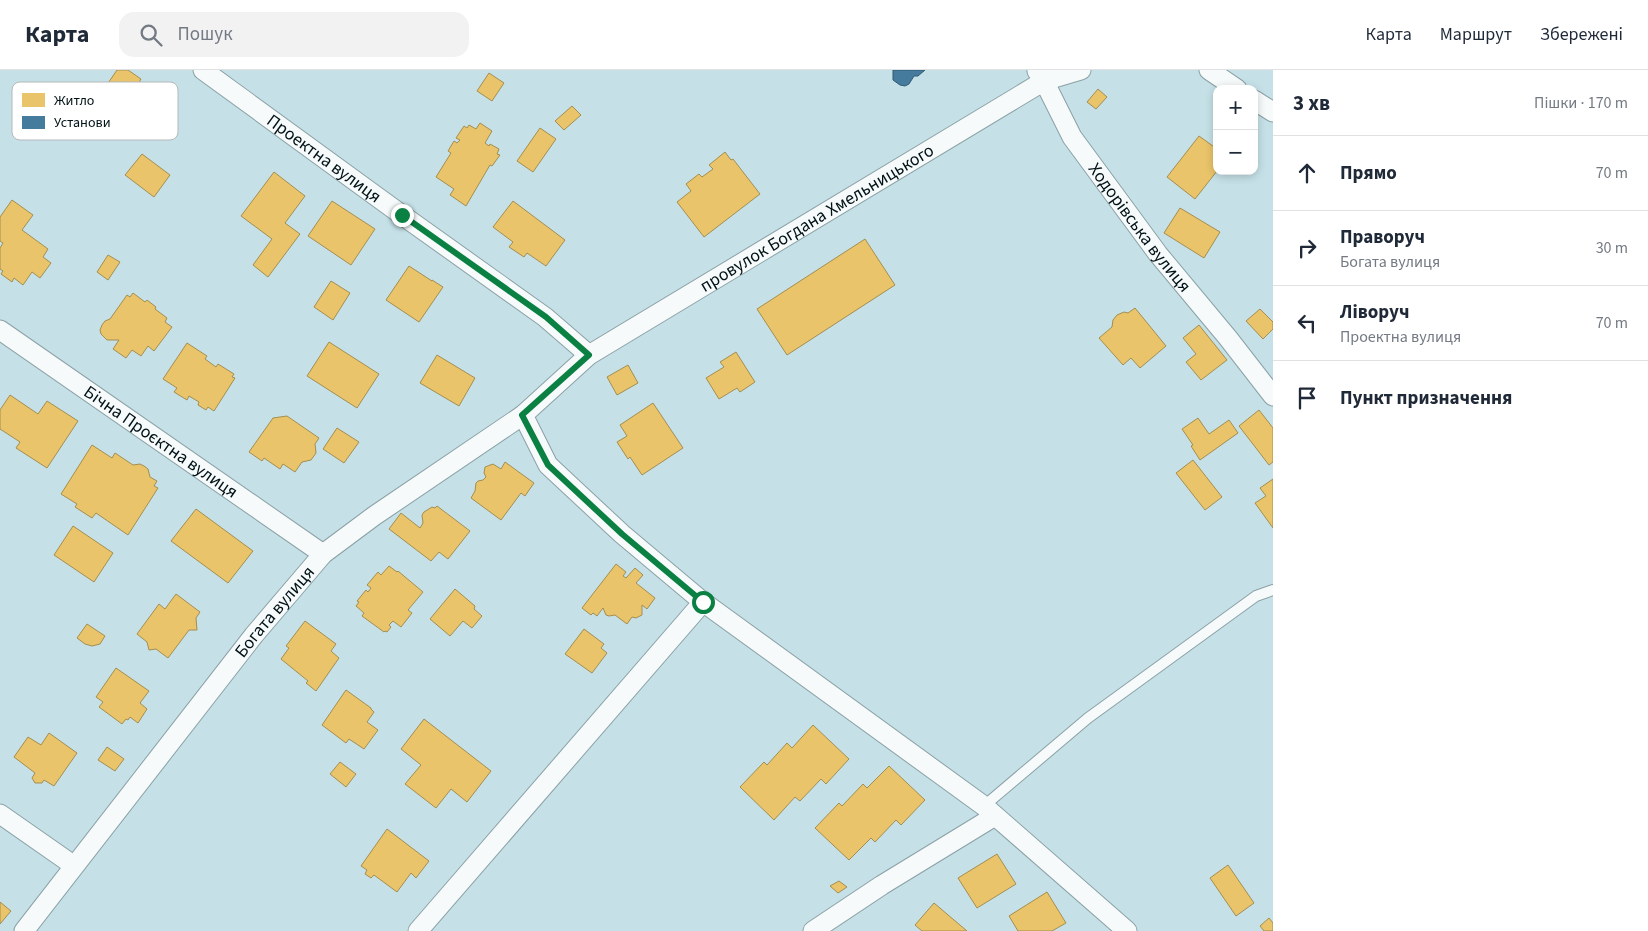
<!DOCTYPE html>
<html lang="uk">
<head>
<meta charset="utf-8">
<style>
  :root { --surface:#fff; --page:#f2f2f3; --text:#1f2937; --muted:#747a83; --line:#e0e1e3 }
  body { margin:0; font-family:"Source Sans 3",sans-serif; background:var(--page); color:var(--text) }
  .controls { position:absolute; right:15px; top:15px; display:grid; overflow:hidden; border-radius:10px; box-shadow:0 2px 8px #0003 }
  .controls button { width:45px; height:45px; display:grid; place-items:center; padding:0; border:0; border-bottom:1px solid var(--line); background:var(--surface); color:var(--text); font:25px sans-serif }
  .stop { position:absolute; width:15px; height:15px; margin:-11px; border:4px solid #0b8043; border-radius:50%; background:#fff }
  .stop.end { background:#0b8043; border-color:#fff; box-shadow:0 1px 5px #0008 }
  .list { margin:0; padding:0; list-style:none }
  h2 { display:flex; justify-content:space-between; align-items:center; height:65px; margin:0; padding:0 20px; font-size:21px }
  h2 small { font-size:16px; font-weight:400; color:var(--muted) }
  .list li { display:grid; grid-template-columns:32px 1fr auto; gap:15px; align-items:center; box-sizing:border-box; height:75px; padding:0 20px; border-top:1px solid var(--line) }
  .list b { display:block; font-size:19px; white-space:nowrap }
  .list p { margin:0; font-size:16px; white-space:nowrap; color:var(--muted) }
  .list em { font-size:16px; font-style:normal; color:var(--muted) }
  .icon { flex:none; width:28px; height:28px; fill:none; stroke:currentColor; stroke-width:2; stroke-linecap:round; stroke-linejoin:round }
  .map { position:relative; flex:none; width:1273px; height:861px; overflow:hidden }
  header { display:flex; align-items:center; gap:30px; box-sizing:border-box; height:70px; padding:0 25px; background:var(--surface); border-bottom:1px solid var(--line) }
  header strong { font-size:24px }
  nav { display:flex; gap:28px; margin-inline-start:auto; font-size:18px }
  .search { width:350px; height:45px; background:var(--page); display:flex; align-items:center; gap:12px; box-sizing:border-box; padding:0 18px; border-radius:15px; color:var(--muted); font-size:19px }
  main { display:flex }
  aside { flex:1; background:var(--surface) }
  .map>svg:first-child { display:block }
  .homes { fill:#e9c46a; stroke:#a38e50 }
  .public { fill:#457b9d; stroke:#315b74 }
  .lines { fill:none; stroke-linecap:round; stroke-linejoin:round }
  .service-casing { stroke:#8ba1a5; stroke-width:12 }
  .minor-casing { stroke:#8ba1a5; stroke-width:21 }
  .service { stroke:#f6fafb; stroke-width:10 }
  .minor { stroke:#f6fafb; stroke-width:19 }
  .route { stroke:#0b8043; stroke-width:6 }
  .labels { text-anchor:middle; stroke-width:5; stroke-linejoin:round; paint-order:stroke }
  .street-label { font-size:18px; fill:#011115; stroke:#fff }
  .key { fill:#fff; stroke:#b3b8b9; stroke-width:1 }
  .key-label { font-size:14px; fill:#011115 }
</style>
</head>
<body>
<header>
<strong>Карта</strong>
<div class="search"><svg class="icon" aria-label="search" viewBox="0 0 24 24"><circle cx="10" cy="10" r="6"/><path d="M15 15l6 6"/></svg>Пошук</div>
<nav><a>Карта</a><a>Маршрут</a><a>Збережені</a></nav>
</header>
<main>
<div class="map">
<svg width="1273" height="861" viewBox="0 0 1273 861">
  <rect width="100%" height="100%" fill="#c5e1e7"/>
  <path class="homes" d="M 117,0 L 128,0 L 141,9 L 137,16 L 154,28 L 130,64 L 91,38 Z
    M 489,3 L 504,13 L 492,31 L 477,21 Z
    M 1098,19 L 1107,27 L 1096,39 L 1087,32 Z
    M 572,36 L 581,45 L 564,60 L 555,51 Z
    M 480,53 L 492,61 L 485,73 L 489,76 L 490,74 L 499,79 L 497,84 L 500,85 L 492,96 L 490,95 L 466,136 L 450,125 L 454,119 L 436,107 L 451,83 L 448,81 L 454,71 L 457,73 L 460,70 L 456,68 L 464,56 L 467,58 L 469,55 L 476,59 Z
    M 540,58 L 556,69 L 533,102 L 517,91 Z
    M 1199,66 L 1217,79 L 1217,101 L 1195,129 L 1167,107 Z
    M 725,82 L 731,90 L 733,89 L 760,124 L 704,167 L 677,132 L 691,121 L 686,114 L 699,104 L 702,107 L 713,99 L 709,95 Z
    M 142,84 L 170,105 L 154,127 L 125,105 Z
    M 274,102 L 305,126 L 285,153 L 300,164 L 268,207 L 253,195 L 272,169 L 241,146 Z
    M 12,130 L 33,145 L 22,160 L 48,179 L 43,187 L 51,193 L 40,208 L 32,202 L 23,215 L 14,208 L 12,212 L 1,204 L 3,201 L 0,199 L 0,178 L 3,173 L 0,171 L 0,147 Z
    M 332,131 L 375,159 L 351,195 L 308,166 Z
    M 513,131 L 565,170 L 546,196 L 527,183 L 524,187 L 509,177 L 513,172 L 493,157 Z
    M 1180,138 L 1220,162 L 1204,188 L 1164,163 Z
    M 865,169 L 895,215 L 787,285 L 757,239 Z
    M 108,185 L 120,192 L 108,210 L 97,202 Z
    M 409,196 L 432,211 L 432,210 L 443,217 L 419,252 L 386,230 Z
    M 331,211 L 350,223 L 333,250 L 314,237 Z
    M 133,223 L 145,232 L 147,230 L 156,237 L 155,239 L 167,248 L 165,252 L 172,257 L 154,281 L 148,276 L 141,286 L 132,280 L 126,288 L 113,279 L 119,270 L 107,270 L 101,264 L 100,260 L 102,255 L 105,251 L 110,249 L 127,225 L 130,227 Z
    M 1135,238 L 1166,276 L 1140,298 L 1131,288 L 1123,295 L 1099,268 L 1112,257 L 1113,250 L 1117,245 L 1124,242 L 1128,243 Z
    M 1260,239 L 1273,252 L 1273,259 L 1263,269 L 1246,251 Z
    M 1199,255 L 1227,290 L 1201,310 L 1186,292 L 1196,284 L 1183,268 Z
    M 329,272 L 379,304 L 357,338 L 307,306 Z
    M 187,273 L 207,286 L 205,289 L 216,297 L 218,294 L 234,304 L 232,307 L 235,308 L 214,341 L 208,337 L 206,340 L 198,335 L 199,332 L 189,326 L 187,330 L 174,322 L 177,318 L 163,309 Z
    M 736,282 L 755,312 L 740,322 L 737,318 L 719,329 L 706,308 L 724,297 L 720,292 Z
    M 437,285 L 475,308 L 459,336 L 420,313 Z
    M 628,295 L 638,313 L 617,325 L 607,307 Z
    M 10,325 L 38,344 L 47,331 L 78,351 L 47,398 L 16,378 L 20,372 L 0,359 L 0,340 Z
    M 653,333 L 683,378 L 642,405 L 630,387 L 628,389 L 617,372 L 627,366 L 620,355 Z
    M 1259,340 L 1273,358 L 1273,392 L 1269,395 L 1239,356 Z
    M 287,346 L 319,368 L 315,374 L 316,383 L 311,390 L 302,392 L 295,402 L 283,394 L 280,399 L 264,388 L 262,391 L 249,382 L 273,348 Z
    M 1198,348 L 1209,364 L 1229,350 L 1238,363 L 1200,390 L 1191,376 L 1193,375 L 1182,359 Z
    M 337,358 L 359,372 L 344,393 L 323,379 Z
    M 92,375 L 112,388 L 115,383 L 133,395 L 140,394 L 144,396 L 148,399 L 150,407 L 157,411 L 154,416 L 158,418 L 128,465 L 96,443 L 92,448 L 75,437 L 77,434 L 61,424 Z
    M 1193,390 L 1222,427 L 1205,440 L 1176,403 Z
    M 505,392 L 534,413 L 525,426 L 521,423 L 501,450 L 471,428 L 475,421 L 476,413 L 478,411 L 483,410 L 486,407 L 484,403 L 485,397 L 493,394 L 501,399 Z
    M 1273,409 L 1273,458 L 1255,433 L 1266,426 L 1260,418 Z
    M 437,436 L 470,461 L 448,489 L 439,482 L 431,491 L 389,459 L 401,443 L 420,458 L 423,453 L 422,445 L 424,442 L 432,437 L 435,438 Z
    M 196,439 L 253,481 L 228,513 L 171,471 Z
    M 73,456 L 113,483 L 94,512 L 54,485 Z
    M 616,494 L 626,502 L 623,506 L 626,508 L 635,498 L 643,505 L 636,513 L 655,528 L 647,539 L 642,535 L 642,545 L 636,548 L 632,547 L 627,554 L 615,545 L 609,546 L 606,545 L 603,538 L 597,546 L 593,543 L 591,545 L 582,538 Z
    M 389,496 L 397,502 L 398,501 L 423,522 L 408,540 L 412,543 L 401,557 L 393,551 L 389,555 L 391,557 L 387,562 L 385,561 L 384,562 L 362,546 L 364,543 L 356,536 L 359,532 L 357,531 L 366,520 L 368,522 L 371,518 L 367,515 L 378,502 L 381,505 Z
    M 455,519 L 475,536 L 474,539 L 482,546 L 472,558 L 463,551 L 450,566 L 430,549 Z
    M 176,524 L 200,542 L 196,548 L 197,560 L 189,560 L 168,588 L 156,579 L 149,580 L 147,572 L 137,564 L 159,534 L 165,539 Z
    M 305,551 L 336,574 L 331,581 L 339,588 L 316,621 L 306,613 L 308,611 L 281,589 L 289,578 L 286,576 Z
    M 87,554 L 105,566 L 100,574 L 92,576 L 85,574 L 77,568 Z
    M 584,559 L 604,574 L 601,578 L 607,583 L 592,603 L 565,584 Z
    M 116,598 L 149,621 L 140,633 L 147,639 L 138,653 L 130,647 L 128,650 L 126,649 L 122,654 L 99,637 L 103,632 L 96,627 Z
    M 346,620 L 371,638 L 371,639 L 374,642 L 367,652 L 378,660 L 364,679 L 349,669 L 346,673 L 322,655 Z
    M 424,649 L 491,701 L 467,732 L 451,719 L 436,738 L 405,714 L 421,695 L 401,679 Z
    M 813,655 L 849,689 L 826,714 L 821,709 L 800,731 L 795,727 L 774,750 L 740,717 L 764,692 L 767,695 L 787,673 L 792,678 Z
    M 49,663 L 77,683 L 54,716 L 44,710 L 42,713 L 35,713 L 32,708 L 35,703 L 14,687 L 28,667 L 41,675 Z
    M 107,677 L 124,689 L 115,701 L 98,690 Z
    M 340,692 L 356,704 L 346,717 L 330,704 Z
    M 889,696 L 925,730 L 901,755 L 896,750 L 875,772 L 871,768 L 849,790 L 815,758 L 839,733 L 842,736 L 863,714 L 867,718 Z
    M 387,759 L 429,791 L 416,808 L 411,803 L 397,822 L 374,805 L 371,808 L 365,804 L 367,800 L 361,796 Z
    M 997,784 L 1016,814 L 977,838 L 958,808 Z
    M 1228,795 L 1254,833 L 1236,846 L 1210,808 Z
    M 839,811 L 847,817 L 838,823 L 830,816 Z
    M 1047,822 L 1066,853 L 1052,861 L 1018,861 L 1009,846 Z
    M 0,832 L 11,841 L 0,854 Z
    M 934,833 L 967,861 L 922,861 L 915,855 Z
    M 1269,848 L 1273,853 L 1273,861 L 1264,861 L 1260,856 Z"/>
  <path class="public" d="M 893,0 L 925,0 L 918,6 L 914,6 L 909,14 L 905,16 L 900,15 L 893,10 Z"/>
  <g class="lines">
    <defs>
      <path id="service" d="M 984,736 L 1088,648 L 1256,526 L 1273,520"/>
      <g id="minor">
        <path id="s1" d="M 203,0 L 402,145 L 545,247 L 589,285"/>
        <path d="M 1209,0 L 1237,19"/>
        <path id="s2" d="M 1037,1 L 1044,11 L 1072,67 L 1158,184 L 1228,268 L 1273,326"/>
        <path d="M 1254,30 L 1273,42"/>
        <path id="s3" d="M 0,260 L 323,484"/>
        <path d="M 523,345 L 548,395 L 622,464 L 703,532 L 984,736 L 1127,861"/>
        <path d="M 0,744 L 73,795"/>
        <path id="s4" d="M 24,861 L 254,565 L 323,484 L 374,446 L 523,345 L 589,285 L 1044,11 L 1081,0"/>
        <path d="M 418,861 L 703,532"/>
        <path d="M 813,861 L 882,815 L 995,746"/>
      </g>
    </defs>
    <use href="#service" class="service-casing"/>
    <use href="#minor" class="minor-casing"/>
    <use href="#service" class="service"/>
    <use href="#minor" class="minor"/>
  </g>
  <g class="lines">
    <path class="route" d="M 402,145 L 546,247 L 589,285 L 522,345 L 548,395 L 622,464 L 703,532"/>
  </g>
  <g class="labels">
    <g class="street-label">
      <text dy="6" stroke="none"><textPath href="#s1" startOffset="150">Проектна вулиця</textPath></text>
      <text dy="6" stroke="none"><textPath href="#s4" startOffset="1080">провулок Богдана Хмельницького</textPath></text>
      <text dy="6" stroke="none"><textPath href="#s2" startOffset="188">Ходорівська вулиця</textPath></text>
      <text dy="6" stroke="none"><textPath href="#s3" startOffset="196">Бічна Проєктна вулиця</textPath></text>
      <text dy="6" stroke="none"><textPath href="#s4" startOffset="406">Богата вулиця</textPath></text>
    </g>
  </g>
  <rect x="12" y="12" width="166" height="58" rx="8" class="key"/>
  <rect x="22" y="23" width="23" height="14" fill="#e9c46a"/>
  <rect x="22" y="46" width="23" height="13" fill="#457b9d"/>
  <g class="key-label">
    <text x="54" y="35">Житло</text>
    <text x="54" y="57">Установи</text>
  </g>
</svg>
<div class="controls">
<button>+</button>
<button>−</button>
</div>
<div class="stop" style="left:703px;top:532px"></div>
<div class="stop end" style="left:402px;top:145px"></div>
</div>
<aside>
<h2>3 хв<small>Пішки · 170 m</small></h2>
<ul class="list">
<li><svg class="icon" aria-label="ahead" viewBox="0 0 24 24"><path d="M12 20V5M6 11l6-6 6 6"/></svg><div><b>Прямо</b></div><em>70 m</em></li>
<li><svg class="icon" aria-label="right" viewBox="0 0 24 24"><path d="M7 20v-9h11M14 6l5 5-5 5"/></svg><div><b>Праворуч</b><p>Богата вулиця</p></div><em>30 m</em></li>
<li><svg class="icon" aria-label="left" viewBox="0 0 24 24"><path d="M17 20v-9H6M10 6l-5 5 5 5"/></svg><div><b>Ліворуч</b><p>Проектна вулиця</p></div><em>70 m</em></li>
<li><svg class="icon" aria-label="arrive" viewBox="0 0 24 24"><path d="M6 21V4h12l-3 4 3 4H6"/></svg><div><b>Пункт призначення</b></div></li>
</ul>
</aside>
</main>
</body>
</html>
